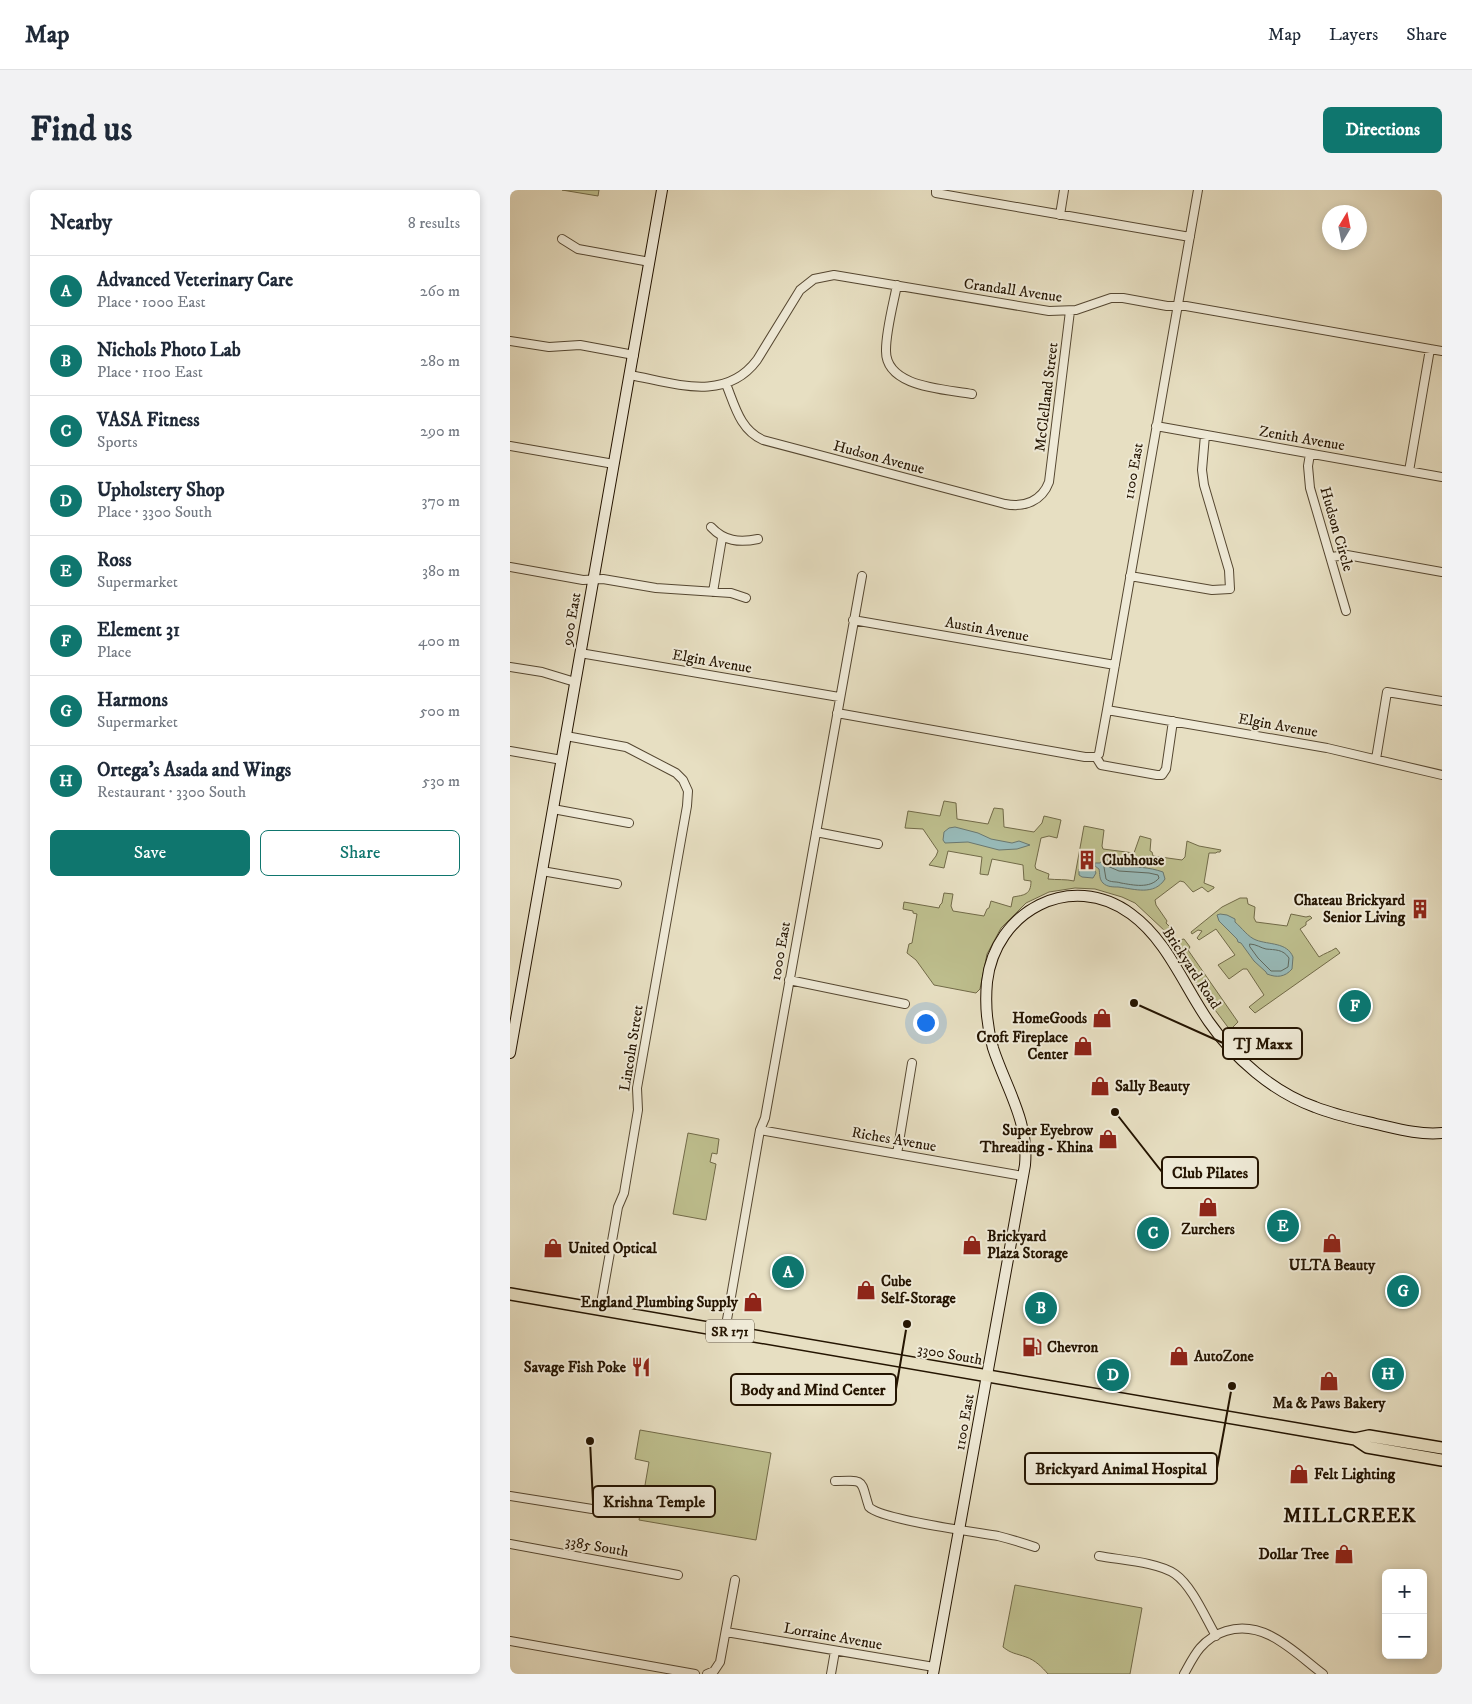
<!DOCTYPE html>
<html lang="en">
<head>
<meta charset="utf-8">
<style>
  :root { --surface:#fff; --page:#f2f2f3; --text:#1f2937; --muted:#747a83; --line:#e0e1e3; --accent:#0f766e }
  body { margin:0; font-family:"IM FELL DW Pica",serif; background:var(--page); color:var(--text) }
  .controls { position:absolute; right:15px; bottom:15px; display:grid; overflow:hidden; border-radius:8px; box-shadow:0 2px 8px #0003 }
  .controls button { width:45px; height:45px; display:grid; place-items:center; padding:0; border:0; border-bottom:1px solid var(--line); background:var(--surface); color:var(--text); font:25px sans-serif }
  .compass { position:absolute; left:812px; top:15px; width:45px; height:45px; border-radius:50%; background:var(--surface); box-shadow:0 2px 8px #0003; rotate:10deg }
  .you { position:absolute; left:415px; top:832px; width:18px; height:18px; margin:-12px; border:4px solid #fff; border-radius:50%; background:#1a73e8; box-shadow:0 0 0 8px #1a73e833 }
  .badge { display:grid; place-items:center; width:32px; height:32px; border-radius:50%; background:var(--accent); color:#fff; font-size:16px; font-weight:700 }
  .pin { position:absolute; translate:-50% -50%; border:2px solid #fff; box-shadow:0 1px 5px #0006 }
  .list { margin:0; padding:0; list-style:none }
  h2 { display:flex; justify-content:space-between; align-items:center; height:65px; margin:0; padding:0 20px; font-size:21px }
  h2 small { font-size:16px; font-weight:400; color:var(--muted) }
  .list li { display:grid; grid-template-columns:32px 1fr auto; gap:15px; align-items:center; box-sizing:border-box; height:70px; padding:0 20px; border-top:1px solid var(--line) }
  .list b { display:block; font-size:19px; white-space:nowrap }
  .list p { margin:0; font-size:16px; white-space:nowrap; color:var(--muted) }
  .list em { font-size:16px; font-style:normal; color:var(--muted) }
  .actions { display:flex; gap:10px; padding:15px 20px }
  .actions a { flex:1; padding:11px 0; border:1px solid var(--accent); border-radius:8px; text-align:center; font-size:18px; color:var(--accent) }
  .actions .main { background:var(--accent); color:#fff }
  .map { position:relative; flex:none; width:932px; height:1484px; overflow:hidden; border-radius:8px }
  header { display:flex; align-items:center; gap:30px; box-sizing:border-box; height:70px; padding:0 25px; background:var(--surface); border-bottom:1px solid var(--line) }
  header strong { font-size:24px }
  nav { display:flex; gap:28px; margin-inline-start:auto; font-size:18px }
  .intro { display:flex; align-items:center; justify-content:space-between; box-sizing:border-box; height:120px; padding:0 30px }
  h1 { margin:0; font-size:35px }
  .button { padding:12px 22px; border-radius:8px; background:var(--accent); color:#fff; font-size:18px; font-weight:700 }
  main { display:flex; gap:30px; padding:0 30px }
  aside { flex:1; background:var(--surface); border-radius:8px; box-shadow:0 2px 8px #0003 }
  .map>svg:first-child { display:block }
  .green { fill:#bebf8e; stroke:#716a48 }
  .water { fill:#98bbba; stroke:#6a7870 }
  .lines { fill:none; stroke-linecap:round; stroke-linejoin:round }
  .shore { stroke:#5e685e; stroke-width:1 }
  .street-casing { stroke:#554731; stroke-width:10 }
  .secondary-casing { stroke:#241401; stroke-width:12 }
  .primary-casing { stroke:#241401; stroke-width:14 }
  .street { stroke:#efead7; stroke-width:8 }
  .secondary { stroke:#efead7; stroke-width:10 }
  .primary { stroke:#e7dfc2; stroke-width:11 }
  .labels { text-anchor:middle; stroke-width:4; stroke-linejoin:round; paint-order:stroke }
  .shield { fill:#efead7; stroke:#615441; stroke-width:1 }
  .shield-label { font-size:14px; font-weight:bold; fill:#241401 }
  .street-label { font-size:15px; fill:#241401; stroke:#efead7 }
  .poi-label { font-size:15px; font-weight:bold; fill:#241401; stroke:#efead7; text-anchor:start }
  .district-label { font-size:20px; font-weight:bold; letter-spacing:1px; fill:#241401; stroke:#efead7 }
  .leader { fill:none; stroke:#241401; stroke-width:2 }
  .callout-dot { fill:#241401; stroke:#efead7; stroke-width:2 }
  .callout { fill:#efead7; stroke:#241401; stroke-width:2 }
  .callout-label { font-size:16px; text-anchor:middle; font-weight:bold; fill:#241401 }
</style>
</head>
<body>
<header>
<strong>Map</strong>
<nav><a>Map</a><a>Layers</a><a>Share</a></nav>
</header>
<div class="intro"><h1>Find us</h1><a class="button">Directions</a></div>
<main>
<aside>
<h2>Nearby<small>8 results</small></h2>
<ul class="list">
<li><span class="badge">A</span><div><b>Advanced Veterinary Care</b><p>Place · 1000 East</p></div><em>260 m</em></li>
<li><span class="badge">B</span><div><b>Nichols Photo Lab</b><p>Place · 1100 East</p></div><em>280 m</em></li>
<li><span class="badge">C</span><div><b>VASA Fitness</b><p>Sports</p></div><em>290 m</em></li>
<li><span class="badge">D</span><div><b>Upholstery Shop</b><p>Place · 3300 South</p></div><em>370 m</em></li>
<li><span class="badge">E</span><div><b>Ross</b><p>Supermarket</p></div><em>380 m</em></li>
<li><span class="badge">F</span><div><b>Element 31</b><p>Place</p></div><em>400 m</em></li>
<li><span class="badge">G</span><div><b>Harmons</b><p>Supermarket</p></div><em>500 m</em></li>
<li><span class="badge">H</span><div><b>Ortega's Asada and Wings</b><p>Restaurant · 3300 South</p></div><em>530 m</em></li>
</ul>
<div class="actions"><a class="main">Save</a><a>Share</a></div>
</aside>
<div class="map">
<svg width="932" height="1484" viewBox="0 0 932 1484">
  <rect width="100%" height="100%" fill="#e7dfc2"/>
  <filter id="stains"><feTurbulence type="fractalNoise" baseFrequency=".004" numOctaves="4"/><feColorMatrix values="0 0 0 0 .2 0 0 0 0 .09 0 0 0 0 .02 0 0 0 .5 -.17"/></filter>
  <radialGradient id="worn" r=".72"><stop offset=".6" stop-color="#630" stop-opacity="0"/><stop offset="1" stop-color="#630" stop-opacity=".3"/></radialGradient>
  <path class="green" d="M 52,0 L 89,0 L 88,6 Z
    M 434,611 L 446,613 L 447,629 L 478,634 L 484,618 L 493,619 L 494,637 L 524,642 L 532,633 L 534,626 L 551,630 L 547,648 L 539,646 L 531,648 L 525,676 L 526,679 L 539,684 L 538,689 C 547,690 556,689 564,691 L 574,636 L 594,640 L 592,656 L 593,659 L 624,663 L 630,646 L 641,649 L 640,661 L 642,662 L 643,666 L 672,670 L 675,667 L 677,651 L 689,656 L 711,660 L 710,662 L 707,662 L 706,663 L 699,663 L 694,693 L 704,697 L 704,698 L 698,702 L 692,697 L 683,702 L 674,692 L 670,691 L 645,710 L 646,715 L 657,731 L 656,733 L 661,738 L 656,742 L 625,713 L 612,707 L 585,699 L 565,698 L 539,702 L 516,713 L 491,738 L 477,764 L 470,799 L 466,803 L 424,795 L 406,770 L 397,763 L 399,754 L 402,753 L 407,724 L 403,723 L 403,721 L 393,719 L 394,712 L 429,718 L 430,715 L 432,713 L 434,703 L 443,704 L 441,716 L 443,721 L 474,726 L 477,719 L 479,718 L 481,711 L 501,717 L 503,707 C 514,705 521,705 521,691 L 514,690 L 513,675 L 482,669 L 478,685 L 470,684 L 472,667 L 438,661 L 434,678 L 419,675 L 426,666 L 428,661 L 413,639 L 395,638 L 398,621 L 430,626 Z
    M 730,708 L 737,708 L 738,714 L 745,717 L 744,728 L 746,732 L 777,736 L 781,724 L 796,727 L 800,726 L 802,728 L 796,732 L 796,735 L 790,739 L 809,767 C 815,763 820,762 826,758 L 830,763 L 745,823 L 739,817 L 754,805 L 737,779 L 733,779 L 719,789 L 708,775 L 725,765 L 706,739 L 689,750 L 687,748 L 692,741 L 688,740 L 682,744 L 681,742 L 712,717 Z
    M 674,749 L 680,757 L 678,760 L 728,832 L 720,840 L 691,801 L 665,757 L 669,750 Z
    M 178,943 L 209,949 L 207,964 L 202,963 L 200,972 L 206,974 L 196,1030 L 163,1024 Z
    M 130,1240 L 261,1263 L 246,1350 L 129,1330 L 139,1272 L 125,1269 Z
    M 505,1395 L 632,1418 L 620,1484 L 538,1484 C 532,1477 525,1470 516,1467 C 505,1463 502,1464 493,1457 Z"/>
  <path class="water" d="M 445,637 L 468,643 L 481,649 L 502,653 L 509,651 L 520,655 L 507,659 L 489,660 L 458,652 L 435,653 L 433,650 L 434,642 L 439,638 Z
    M 593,669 C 600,670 605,675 612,676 C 626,677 639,677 653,682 L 655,689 C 644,706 625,699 608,697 C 603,697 597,697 593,693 C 589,689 590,684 589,679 L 585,676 L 585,673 L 590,673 Z
    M 574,676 C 579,677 584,677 586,683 L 583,688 L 572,687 L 569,685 L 569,679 Z
    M 710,724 L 717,725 L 725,729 L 725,732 C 732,738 738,747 746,750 C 759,755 777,752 783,767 L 782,779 C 775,787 767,788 757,784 L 756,782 L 744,771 L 731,753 L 728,752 L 727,749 L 709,731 L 707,725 Z"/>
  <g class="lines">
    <path class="shore" d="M 595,675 L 609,681 L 639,683 L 648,685 L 649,688 C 640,699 623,695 611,693 C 605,691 601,693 596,689 L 594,677 Z
      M 740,754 C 746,754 751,758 756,759 C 765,760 773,759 779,768 L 778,777 L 771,781 L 761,781 L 748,768 L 740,757 Z"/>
    <defs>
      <path id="street" d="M 426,0 L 426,3 L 680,47
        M 550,25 L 554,0
        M 52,49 L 68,59 L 140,72
        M 387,95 C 383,115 376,141 376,160 C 375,198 436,199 462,204
        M 0,151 L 39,157 L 70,155 L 124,165
        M 120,185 C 164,193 215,213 247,170 L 290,100 L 304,89 L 324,85 L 539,121 L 566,120 L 601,108 L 613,108 L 657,116 L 676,116 L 932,161
        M 216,194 C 225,216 230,240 253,250 L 495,314 C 514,318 532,311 539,292 L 560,121
        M 646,236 L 932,287
        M 0,256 L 104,274
        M 800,264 L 798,276 L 800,298 L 836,421
        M 899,281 L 920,159
        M 201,337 C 214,351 229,353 248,349
        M 821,367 L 837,365 L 932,382
        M 0,377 L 73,390 L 93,389 L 146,398 L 221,403 L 236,408
        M 620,386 L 702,400 L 720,399 L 719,380 L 694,295 L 692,280 L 695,245
        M 203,402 L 212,348
        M 343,430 L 605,475
        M 70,463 L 329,507
        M 0,477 L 32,482 L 65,492
        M 597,520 L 817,558 L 932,585
        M 327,523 L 575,567 L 586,567
        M 56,546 L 116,557 L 166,583 L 173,590 L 178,601 L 177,616 L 127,898 L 128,920 L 114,1003 L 108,1017 L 90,1119
        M 0,561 L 52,570
        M 586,567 L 589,564 L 597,520 L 688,0
        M 586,567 L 591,575 L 647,585 L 652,585 L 656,579 L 663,531
        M 866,569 L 877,502 L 932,511
        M 43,619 L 119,633
        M 306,642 L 368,654
        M 32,681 L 107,694
        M 279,790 L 395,814
        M 250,940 L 513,986
        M 387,964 L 402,873
        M 215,1141 L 250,940 L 255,928 L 352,386
        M 325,1291 C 357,1290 350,1290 359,1317 C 372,1330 465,1342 488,1346 C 500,1349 513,1353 525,1357
        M 0,1306 L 82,1319
        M 0,1354 L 168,1385
        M 589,1366 C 610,1370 648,1372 665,1384 C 682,1396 695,1427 706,1446
        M 216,1442 L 424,1477
        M 0,1451 L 185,1484
        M 197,1484 L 204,1481 L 210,1472 L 225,1390
        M 321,1484 L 325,1461
        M 674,1484 C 679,1475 684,1465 690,1458 C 697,1450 706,1444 716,1441 C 755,1429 785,1463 813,1484"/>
      <path id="secondary" d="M 0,863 L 152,0
        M 423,1484 L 515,975 C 519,931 496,898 483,858 C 477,837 475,814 477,792 C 485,721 561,680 621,724 C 657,750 674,796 699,832 C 724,868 763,902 805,917 C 825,925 845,929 866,934 C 888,939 909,945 932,943"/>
      <path id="primary" d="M 0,1104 L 845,1249 L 859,1246 L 932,1258
        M 845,1249 L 857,1257 L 932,1270"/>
    </defs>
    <use href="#street" class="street-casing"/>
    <use href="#secondary" class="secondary-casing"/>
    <use href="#primary" class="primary-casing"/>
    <use href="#street" class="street"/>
    <use href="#secondary" class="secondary"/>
    <use href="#primary" class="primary"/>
  </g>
  <defs>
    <symbol id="building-bare" viewBox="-9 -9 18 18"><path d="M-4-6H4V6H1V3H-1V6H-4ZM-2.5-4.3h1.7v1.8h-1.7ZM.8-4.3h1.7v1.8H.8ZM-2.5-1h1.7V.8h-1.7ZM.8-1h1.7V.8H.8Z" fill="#8f2418" stroke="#efead7" stroke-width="2.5" paint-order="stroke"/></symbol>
    <symbol id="shop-bare" viewBox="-9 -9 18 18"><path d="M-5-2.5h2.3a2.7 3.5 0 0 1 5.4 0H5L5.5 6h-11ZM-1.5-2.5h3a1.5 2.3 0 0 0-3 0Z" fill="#8f2418" stroke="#efead7" stroke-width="2.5" paint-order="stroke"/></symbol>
    <symbol id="fuel-bare" viewBox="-9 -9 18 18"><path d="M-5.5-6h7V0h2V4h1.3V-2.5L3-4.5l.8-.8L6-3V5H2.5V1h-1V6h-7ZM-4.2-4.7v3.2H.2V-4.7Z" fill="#8f2418" stroke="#efead7" stroke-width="2.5" paint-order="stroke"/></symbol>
    <symbol id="restaurant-bare" viewBox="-9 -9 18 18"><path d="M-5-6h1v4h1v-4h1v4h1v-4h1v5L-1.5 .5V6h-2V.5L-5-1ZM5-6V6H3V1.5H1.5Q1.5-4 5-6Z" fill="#8f2418" stroke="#efead7" stroke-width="2.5" paint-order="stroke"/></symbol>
  </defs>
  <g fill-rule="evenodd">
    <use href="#building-bare" x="563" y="656" width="28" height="28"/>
    <use href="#building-bare" x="896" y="705" width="28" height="28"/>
    <use href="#shop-bare" x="578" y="814" width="28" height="28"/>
    <use href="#shop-bare" x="559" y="842" width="28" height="28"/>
    <use href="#shop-bare" x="576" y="882" width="28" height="28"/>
    <use href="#shop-bare" x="584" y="935" width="28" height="28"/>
    <use href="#shop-bare" x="684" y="1003" width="28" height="28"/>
    <use href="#shop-bare" x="808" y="1039" width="28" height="28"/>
    <use href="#shop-bare" x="448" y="1041" width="28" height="28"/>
    <use href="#shop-bare" x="29" y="1044" width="28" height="28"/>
    <use href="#shop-bare" x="342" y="1086" width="28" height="28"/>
    <use href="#shop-bare" x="229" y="1098" width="28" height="28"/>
    <use href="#fuel-bare" x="508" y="1143" width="28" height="28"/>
    <use href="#shop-bare" x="655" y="1152" width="28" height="28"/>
    <use href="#restaurant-bare" x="117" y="1163" width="28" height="28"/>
    <use href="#shop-bare" x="805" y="1177" width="28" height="28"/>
    <use href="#shop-bare" x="775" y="1270" width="28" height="28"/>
    <use href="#shop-bare" x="820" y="1350" width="28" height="28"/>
  </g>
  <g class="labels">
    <rect class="shield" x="196" y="1129.5" width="48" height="23" rx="4"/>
    <g class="shield-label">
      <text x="220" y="1146">SR 171</text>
    </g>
    <g class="street-label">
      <text transform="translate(503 100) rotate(8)" y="5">Crandall Avenue</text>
      <text transform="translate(536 207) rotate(-83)" y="5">McClelland Street</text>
      <text transform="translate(792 248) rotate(10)" y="5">Zenith Avenue</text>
      <text transform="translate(369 267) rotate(15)" y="5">Hudson Avenue</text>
      <text transform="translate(623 281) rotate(-80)" y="5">1100 East</text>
      <text transform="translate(827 339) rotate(74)" y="5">Hudson Circle</text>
      <text transform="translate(61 429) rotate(-80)" y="5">900 East</text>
      <text transform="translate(477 439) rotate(10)" y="5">Austin Avenue</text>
      <text transform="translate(202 471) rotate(10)" y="5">Elgin Avenue</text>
      <text transform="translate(768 535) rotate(10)" y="5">Elgin Avenue</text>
      <text transform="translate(270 761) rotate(-80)" y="5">1000 East</text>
      <text transform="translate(682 778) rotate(57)" y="5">Brickyard Road</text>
      <text transform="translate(121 858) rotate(-81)" y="5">Lincoln Street</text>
      <text transform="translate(384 949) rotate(10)" y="5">Riches Avenue</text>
      <text transform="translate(440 1164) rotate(10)" y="5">3300 South</text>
      <text transform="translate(454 1232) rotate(-80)" y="5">1100 East</text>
      <text transform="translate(87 1356) rotate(10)" y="5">3385 South</text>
      <text transform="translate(323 1446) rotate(10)" y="5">Lorraine Avenue</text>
    </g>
    <g class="poi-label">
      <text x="592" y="675">Clubhouse</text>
      <text x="895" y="715" text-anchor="end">Chateau Brickyard<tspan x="895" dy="17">Senior Living</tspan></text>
      <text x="577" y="833" text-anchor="end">HomeGoods</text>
      <text x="558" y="852" text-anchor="end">Croft Fireplace<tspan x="558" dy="17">Center</tspan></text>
      <text x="605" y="901">Sally Beauty</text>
      <text x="583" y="945" text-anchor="end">Super Eyebrow<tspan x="583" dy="17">Threading - Khina</tspan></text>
      <text x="698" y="1044" text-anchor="middle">Zurchers</text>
      <text x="477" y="1051">Brickyard<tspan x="477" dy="17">Plaza Storage</tspan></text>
      <text x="58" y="1063">United Optical</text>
      <text x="822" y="1080" text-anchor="middle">ULTA Beauty</text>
      <text x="371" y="1096">Cube<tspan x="371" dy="17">Self-Storage</tspan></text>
      <text x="228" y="1117" text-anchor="end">England Plumbing Supply</text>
      <text x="537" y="1162">Chevron</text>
      <text x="684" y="1171">AutoZone</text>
      <text x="116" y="1182" text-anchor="end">Savage Fish Poke</text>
      <text x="819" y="1218" text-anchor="middle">Ma &amp; Paws Bakery</text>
      <text x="804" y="1289">Felt Lighting</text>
      <text x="819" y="1369" text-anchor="end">Dollar Tree</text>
    </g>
    <g class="district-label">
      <text x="840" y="1332">MILLCREEK</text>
    </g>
  </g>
  <path class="leader" d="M624 813L713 853M605 922L652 982M397 1134L386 1199M722 1196L707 1278M80 1251L83 1312"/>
  <g class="callout-dot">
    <circle cx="624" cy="813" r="5"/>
    <circle cx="605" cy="922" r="5"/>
    <circle cx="397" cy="1134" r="5"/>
    <circle cx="722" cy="1196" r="5"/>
    <circle cx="80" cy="1251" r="5"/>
  </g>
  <g class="callout">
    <rect x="713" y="838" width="79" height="31" rx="5"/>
    <rect x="652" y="967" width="96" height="31" rx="5"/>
    <rect x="221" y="1184" width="165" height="31" rx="5"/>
    <rect x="515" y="1263" width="192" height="31" rx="5"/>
    <rect x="83" y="1296" width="122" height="31" rx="5"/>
  </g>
  <g class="callout-label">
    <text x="753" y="859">TJ Maxx</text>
    <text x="700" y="988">Club Pilates</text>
    <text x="303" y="1205">Body and Mind Center</text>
    <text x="611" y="1284">Brickyard Animal Hospital</text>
    <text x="144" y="1317">Krishna Temple</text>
  </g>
  <rect width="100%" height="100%" filter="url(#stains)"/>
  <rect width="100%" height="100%" fill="url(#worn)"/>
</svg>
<div class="controls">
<button>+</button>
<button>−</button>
</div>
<svg class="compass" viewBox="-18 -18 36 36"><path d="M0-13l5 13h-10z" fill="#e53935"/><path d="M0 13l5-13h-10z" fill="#747a83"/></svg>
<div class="you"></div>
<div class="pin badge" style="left:278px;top:1082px">A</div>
<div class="pin badge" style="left:531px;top:1118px">B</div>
<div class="pin badge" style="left:643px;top:1043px">C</div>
<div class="pin badge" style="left:603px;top:1185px">D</div>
<div class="pin badge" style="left:773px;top:1036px">E</div>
<div class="pin badge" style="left:845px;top:816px">F</div>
<div class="pin badge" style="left:893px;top:1101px">G</div>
<div class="pin badge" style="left:878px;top:1184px">H</div>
</div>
</main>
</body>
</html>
